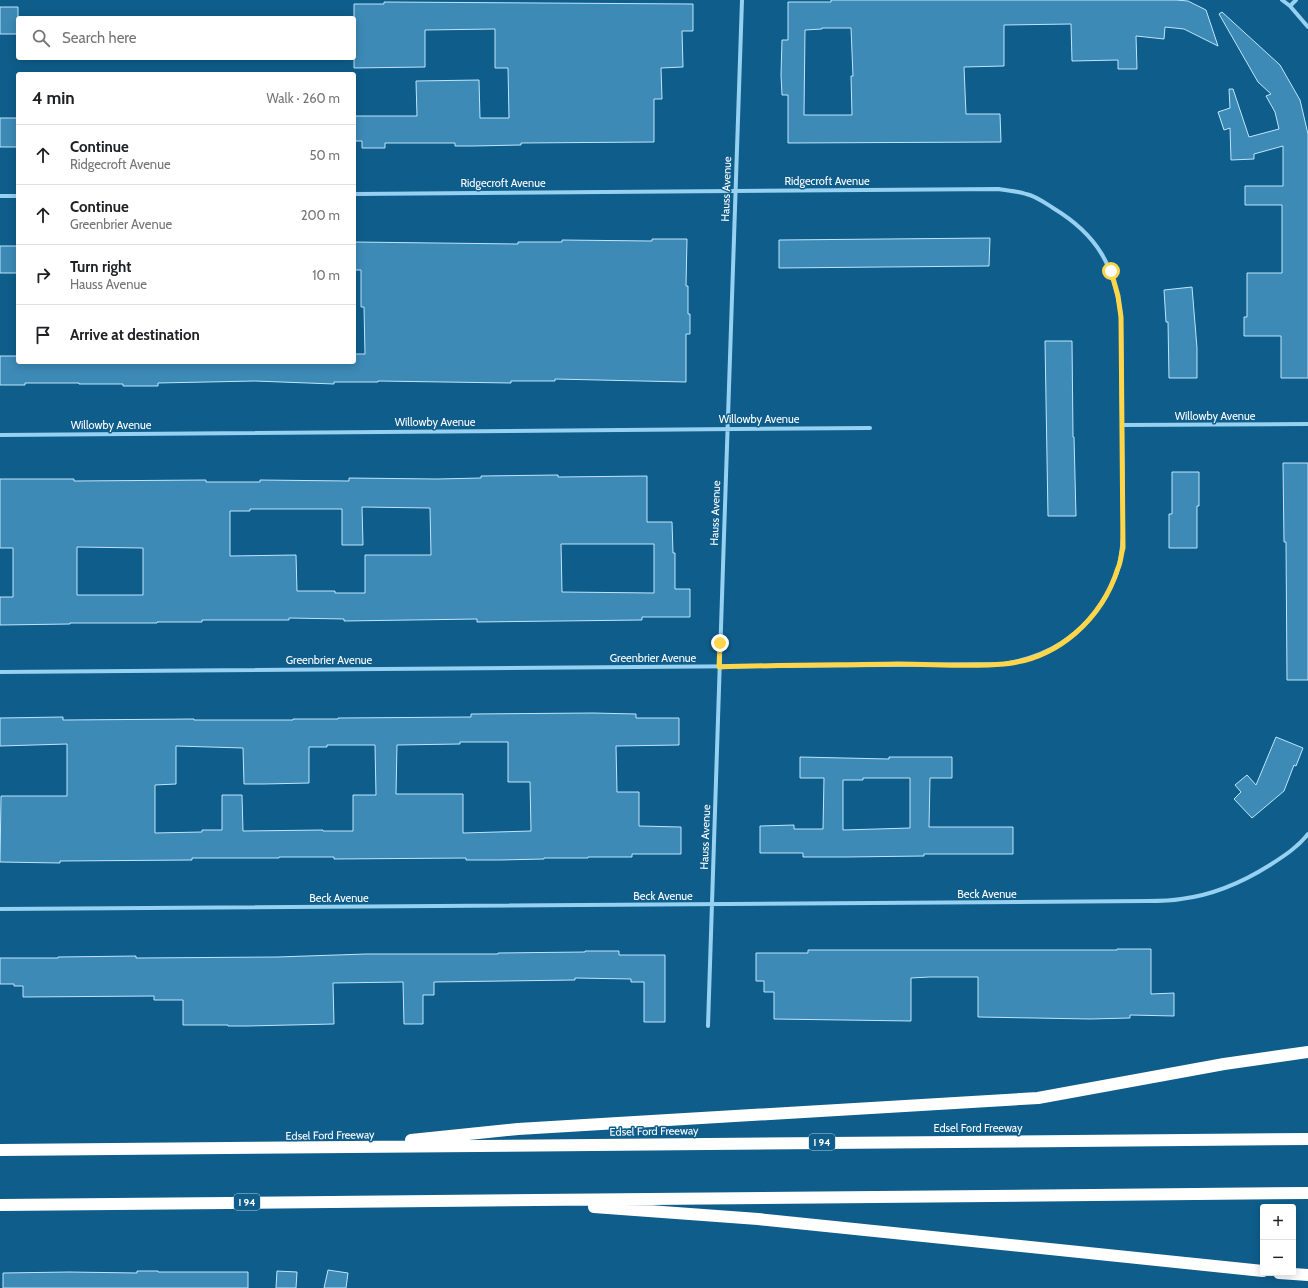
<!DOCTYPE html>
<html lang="en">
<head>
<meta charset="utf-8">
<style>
  :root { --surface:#fff; --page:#f6f6f6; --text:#202124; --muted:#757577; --line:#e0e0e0 }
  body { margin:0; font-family:Cabin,sans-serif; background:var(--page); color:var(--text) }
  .controls { position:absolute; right:12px; bottom:12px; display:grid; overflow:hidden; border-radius:4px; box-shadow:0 2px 10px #0003 }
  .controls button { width:36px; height:36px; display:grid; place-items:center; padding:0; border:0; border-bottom:1px solid var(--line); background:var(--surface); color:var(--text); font:20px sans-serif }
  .stop { position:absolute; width:12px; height:12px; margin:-9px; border:3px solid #ffd54a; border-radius:50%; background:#fff }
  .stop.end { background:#ffd54a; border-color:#fff; box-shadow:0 1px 4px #0008 }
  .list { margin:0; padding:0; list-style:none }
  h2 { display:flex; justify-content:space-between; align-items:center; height:52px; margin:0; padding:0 16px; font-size:17px }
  h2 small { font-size:13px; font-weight:400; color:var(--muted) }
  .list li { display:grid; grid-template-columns:26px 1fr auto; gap:12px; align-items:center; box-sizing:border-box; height:60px; padding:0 16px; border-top:1px solid var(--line) }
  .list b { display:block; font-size:15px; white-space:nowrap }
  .list p { margin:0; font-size:13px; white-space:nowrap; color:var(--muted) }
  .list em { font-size:13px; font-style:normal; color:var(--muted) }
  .icon { flex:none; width:22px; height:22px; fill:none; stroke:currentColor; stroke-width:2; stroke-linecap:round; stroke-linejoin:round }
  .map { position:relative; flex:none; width:1308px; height:1288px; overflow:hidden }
  .search { position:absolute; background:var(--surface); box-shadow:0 2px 10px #0003; left:16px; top:16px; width:340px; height:44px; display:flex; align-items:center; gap:10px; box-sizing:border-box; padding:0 14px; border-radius:4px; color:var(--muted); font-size:15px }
  .panel { position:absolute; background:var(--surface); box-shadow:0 2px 10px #0003; left:16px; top:72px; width:340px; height:292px; border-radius:4px }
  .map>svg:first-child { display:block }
  .building { fill:#3d8ab7; stroke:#bde6fd; fill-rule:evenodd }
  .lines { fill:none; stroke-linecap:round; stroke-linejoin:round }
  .minor { stroke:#96d1f2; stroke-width:4 }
  .motorway { stroke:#fff; stroke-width:12 }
  .route { stroke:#ffd54a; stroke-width:5 }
  .labels { text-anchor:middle; stroke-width:3; stroke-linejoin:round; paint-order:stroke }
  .shield { fill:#0f5d8b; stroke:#b7cedc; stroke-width:1 }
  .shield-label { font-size:10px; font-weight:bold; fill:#fff }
  .street-label { font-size:11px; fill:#fff; stroke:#0f5d8b }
</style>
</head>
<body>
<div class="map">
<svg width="1308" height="1288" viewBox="0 0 1308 1288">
  <rect width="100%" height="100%" fill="#0f5d8b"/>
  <path class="building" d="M 831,0 L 1176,0 L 1188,1 L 1206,10 L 1218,46 L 1184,29 L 1165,27 L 1164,39 L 1136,36 L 1137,69 L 1118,69 L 1118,60 L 1072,61 L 1071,24 L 1004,25 L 1004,66 L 964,67 L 966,114 L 1000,114 L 1001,142 L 788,143 L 788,95 L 782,95 L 781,75 L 782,40 L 788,40 L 788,2 L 831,2 ZM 822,28 L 851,28 L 853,76 L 851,76 L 852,115 L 804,115 L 805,30 L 822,29 Z
    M 384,2 L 693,4 L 693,31 L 682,31 L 683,67 L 661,68 L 662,99 L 654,99 L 654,142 L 521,143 L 521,145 L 473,146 L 455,146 L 455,143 L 385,143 L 385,148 L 362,148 L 362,141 L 354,141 L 354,116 L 417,116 L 416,81 L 479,80 L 480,118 L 509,118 L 508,68 L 495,68 L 495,29 L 425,30 L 425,67 L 354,68 L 354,4 L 384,4 Z
    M 0,7 L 18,7 L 18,34 L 0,34 Z
    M 1222,12 L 1280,65 L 1300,100 L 1308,134 L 1308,378 L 1281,378 L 1281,336 L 1244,336 L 1244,317 L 1247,317 L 1247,273 L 1282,273 L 1282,205 L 1245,205 L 1245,186 L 1283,186 L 1283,146 L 1254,154 L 1254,159 L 1231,160 L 1230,128 L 1224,130 L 1218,112 L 1230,108 L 1229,89 L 1233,89 L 1249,137 L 1279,129 L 1275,112 L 1266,96 L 1271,94 L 1258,82 L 1219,14 Z
    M 0,118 L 18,118 L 18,147 L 0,147 Z
    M 990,238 L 989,266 L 779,268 L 779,240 Z
    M 652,239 L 687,239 L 686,286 L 688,286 L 688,314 L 690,314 L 690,334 L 686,334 L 686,382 L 555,379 L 555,381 L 511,381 L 511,383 L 378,381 L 378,382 L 334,382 L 334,384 L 255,381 L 158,383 L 158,386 L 123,386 L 123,384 L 79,384 L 79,383 L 25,383 L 25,385 L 0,385 L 0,356 L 18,356 L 18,362 L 354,362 L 354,354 L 365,354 L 364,307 L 361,307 L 361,270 L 354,270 L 354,242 L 518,244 L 518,242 L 562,242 L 562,240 L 652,241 Z
    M 0,246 L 18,246 L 18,273 L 0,273 Z
    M 1192,287 L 1197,348 L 1197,378 L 1169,378 L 1168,322 L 1166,322 L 1164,290 Z
    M 1045,341 L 1072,341 L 1073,437 L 1074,437 L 1076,516 L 1048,516 Z
    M 1283,463 L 1308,463 L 1308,680 L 1287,680 L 1286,542 L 1284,542 Z
    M 1172,472 L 1199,472 L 1199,506 L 1197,506 L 1197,548 L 1169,548 L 1169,514 L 1172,514 Z
    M 558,475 L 558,477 L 647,476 L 647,522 L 672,522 L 673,553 L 675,553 L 675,589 L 690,589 L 690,617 L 642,617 L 642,620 L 477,622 L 477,619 L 344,621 L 344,619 L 289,618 L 289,620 L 202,620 L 202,622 L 157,622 L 157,623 L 70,623 L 70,624 L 0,625 L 0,597 L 13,597 L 13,548 L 0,548 L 0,479 L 74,479 L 74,481 L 206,480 L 206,482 L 260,482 L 260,480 L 349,481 L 349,478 L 437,479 L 481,478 L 481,476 ZM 362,507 L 430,508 L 431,555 L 365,555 L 365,593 L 335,593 L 335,591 L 297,591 L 296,555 L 230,556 L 230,511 L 250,511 L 250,509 L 342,509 L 342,545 L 363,545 ZM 561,544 L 654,544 L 654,593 L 562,592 ZM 77,547 L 143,548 L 143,595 L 77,595 Z
    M 593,713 L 636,714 L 636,718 L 679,718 L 679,745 L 616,746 L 617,792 L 639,792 L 639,826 L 681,827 L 681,854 L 632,854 L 632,857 L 588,857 L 588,858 L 544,858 L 544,859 L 500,860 L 466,860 L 466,858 L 334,859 L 334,857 L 279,857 L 279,858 L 192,858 L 192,860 L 60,861 L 60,863 L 0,862 L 1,796 L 67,796 L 67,744 L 0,746 L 0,718 L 63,717 L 63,720 L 194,719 L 194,720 L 293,720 L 293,719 L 338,719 L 338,718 L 471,717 L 471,714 ZM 460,742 L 508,742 L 508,782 L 530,782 L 531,831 L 463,833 L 463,794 L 396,794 L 397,745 L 460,744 ZM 327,745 L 375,745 L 376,795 L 353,795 L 353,831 L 323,831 L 323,830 L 243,831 L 242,795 L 222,795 L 222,830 L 202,830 L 202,832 L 155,833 L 155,785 L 176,784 L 176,746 L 243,748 L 244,784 L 264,784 L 309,783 L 309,747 L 327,747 Z
    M 1276,737 L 1303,748 L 1296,766 L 1294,765 L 1284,791 L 1252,818 L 1234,799 L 1241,792 L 1235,785 L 1247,775 L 1256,785 Z
    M 800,757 L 889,759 L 889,757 L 952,757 L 952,778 L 930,778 L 929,827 L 1013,827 L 1013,854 L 924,854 L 924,856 L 847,857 L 803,857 L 803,853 L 760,853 L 760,826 L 794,825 L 794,829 L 823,829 L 824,778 L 800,778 ZM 863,778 L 910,778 L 910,828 L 843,830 L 843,780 L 863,780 Z
    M 1117,949 L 1151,949 L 1151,994 L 1174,993 L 1174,1016 L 1130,1015 L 1130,1018 L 1090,1019 L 978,1017 L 978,977 L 930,977 L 911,978 L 911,1021 L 774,1019 L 774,992 L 764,992 L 764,981 L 756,981 L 756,953 L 808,953 L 808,950 L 1117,950 Z
    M 585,951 L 619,951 L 619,955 L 665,955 L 665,1022 L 644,1022 L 644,982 L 631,982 L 631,979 L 575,978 L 575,980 L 434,982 L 434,995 L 423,995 L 423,1024 L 404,1024 L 403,982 L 333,983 L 334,1024 L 247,1026 L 228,1026 L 228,1025 L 183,1025 L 183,1000 L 154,1000 L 154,996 L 23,997 L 23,986 L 14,986 L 14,984 L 0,984 L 0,958 L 58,958 L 58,957 L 136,956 L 136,958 L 277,957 L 366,954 L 498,954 L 498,953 L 585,952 Z
    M 328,1270 L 348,1273 L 346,1288 L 324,1288 Z
    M 137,1271 L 158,1271 L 158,1272 L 248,1272 L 248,1288 L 3,1288 L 3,1273 L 69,1272 L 137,1273 Z
    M 277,1271 L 297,1272 L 296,1288 L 276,1288 Z"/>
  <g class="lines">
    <path class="minor" d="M 1282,0 L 1290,6 L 1308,27
      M 1290,6 L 1296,0
      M 0,196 L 18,196
      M 1122,425 L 1308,424
      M 0,435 L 870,428
      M 0,672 L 1005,664 C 1048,656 1081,637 1104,599 C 1110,589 1116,577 1119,566 C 1122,552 1123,540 1123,526 L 1121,317 C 1115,267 1098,235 1053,208 C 1045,203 1036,196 1026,194 C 1018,191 1008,191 999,189 L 354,194
      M 0,909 L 1147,901 C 1158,901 1170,901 1181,899 C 1214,895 1243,882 1270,865 C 1284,856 1298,847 1308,834
      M 708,1026 C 721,684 728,342 742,0"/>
    <path class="motorway" d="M 411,1140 L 518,1129 L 1038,1098 L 1224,1064 L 1308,1052
      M 0,1150 L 1308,1139
      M 0,1205 L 1308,1193
      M 594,1207 L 758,1219 L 1263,1271
      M 1279,1273 L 1308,1275"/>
  </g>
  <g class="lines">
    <path class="route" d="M 720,643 L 719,667 C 779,665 839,665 898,664 C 933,664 970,667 1004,664 C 1058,659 1102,619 1118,568 C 1121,562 1121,554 1123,548 L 1121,317 L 1118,296 L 1111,271"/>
  </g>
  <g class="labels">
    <g class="shield">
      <rect x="809" y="1134" width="26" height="16" rx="3"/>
      <rect x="234" y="1194" width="26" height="16" rx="3"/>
    </g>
    <g class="shield-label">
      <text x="822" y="1146">I 94</text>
      <text x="247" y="1206">I 94</text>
    </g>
    <g class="street-label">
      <text x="827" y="185">Ridgecroft Avenue</text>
      <text x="503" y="187">Ridgecroft Avenue</text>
      <text transform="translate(726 189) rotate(-88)" y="4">Hauss Avenue</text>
      <text x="1215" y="420">Willowby Avenue</text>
      <text x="759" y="423">Willowby Avenue</text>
      <text x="435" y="426">Willowby Avenue</text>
      <text x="111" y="429">Willowby Avenue</text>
      <text transform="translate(715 513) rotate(-88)" y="4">Hauss Avenue</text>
      <text x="653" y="662">Greenbrier Avenue</text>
      <text x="329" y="664">Greenbrier Avenue</text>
      <text transform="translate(705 837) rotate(-88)" y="4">Hauss Avenue</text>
      <text x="987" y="898">Beck Avenue</text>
      <text x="663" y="900">Beck Avenue</text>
      <text x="339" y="902">Beck Avenue</text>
      <text x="978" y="1132">Edsel Ford Freeway</text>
      <text transform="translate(654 1131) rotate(-1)" y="4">Edsel Ford Freeway</text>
      <text transform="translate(330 1135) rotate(-1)" y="4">Edsel Ford Freeway</text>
    </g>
  </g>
</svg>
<div class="controls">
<button>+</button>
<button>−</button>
</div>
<div class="stop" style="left:1111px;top:271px"></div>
<div class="stop end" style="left:720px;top:643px"></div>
<div class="search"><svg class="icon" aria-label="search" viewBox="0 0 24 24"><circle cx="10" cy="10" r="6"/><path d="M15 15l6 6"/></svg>Search here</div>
<section class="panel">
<h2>4 min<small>Walk · 260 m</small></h2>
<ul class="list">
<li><svg class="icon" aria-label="ahead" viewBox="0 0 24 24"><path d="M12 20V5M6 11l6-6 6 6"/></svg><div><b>Continue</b><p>Ridgecroft Avenue</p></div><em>50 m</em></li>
<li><svg class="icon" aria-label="ahead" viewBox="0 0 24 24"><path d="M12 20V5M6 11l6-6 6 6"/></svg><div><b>Continue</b><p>Greenbrier Avenue</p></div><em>200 m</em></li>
<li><svg class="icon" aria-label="right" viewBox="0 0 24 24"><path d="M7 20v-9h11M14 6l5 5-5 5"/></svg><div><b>Turn right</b><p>Hauss Avenue</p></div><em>10 m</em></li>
<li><svg class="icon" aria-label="arrive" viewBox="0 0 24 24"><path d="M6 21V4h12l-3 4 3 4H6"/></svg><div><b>Arrive at destination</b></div></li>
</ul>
</section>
</div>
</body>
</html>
